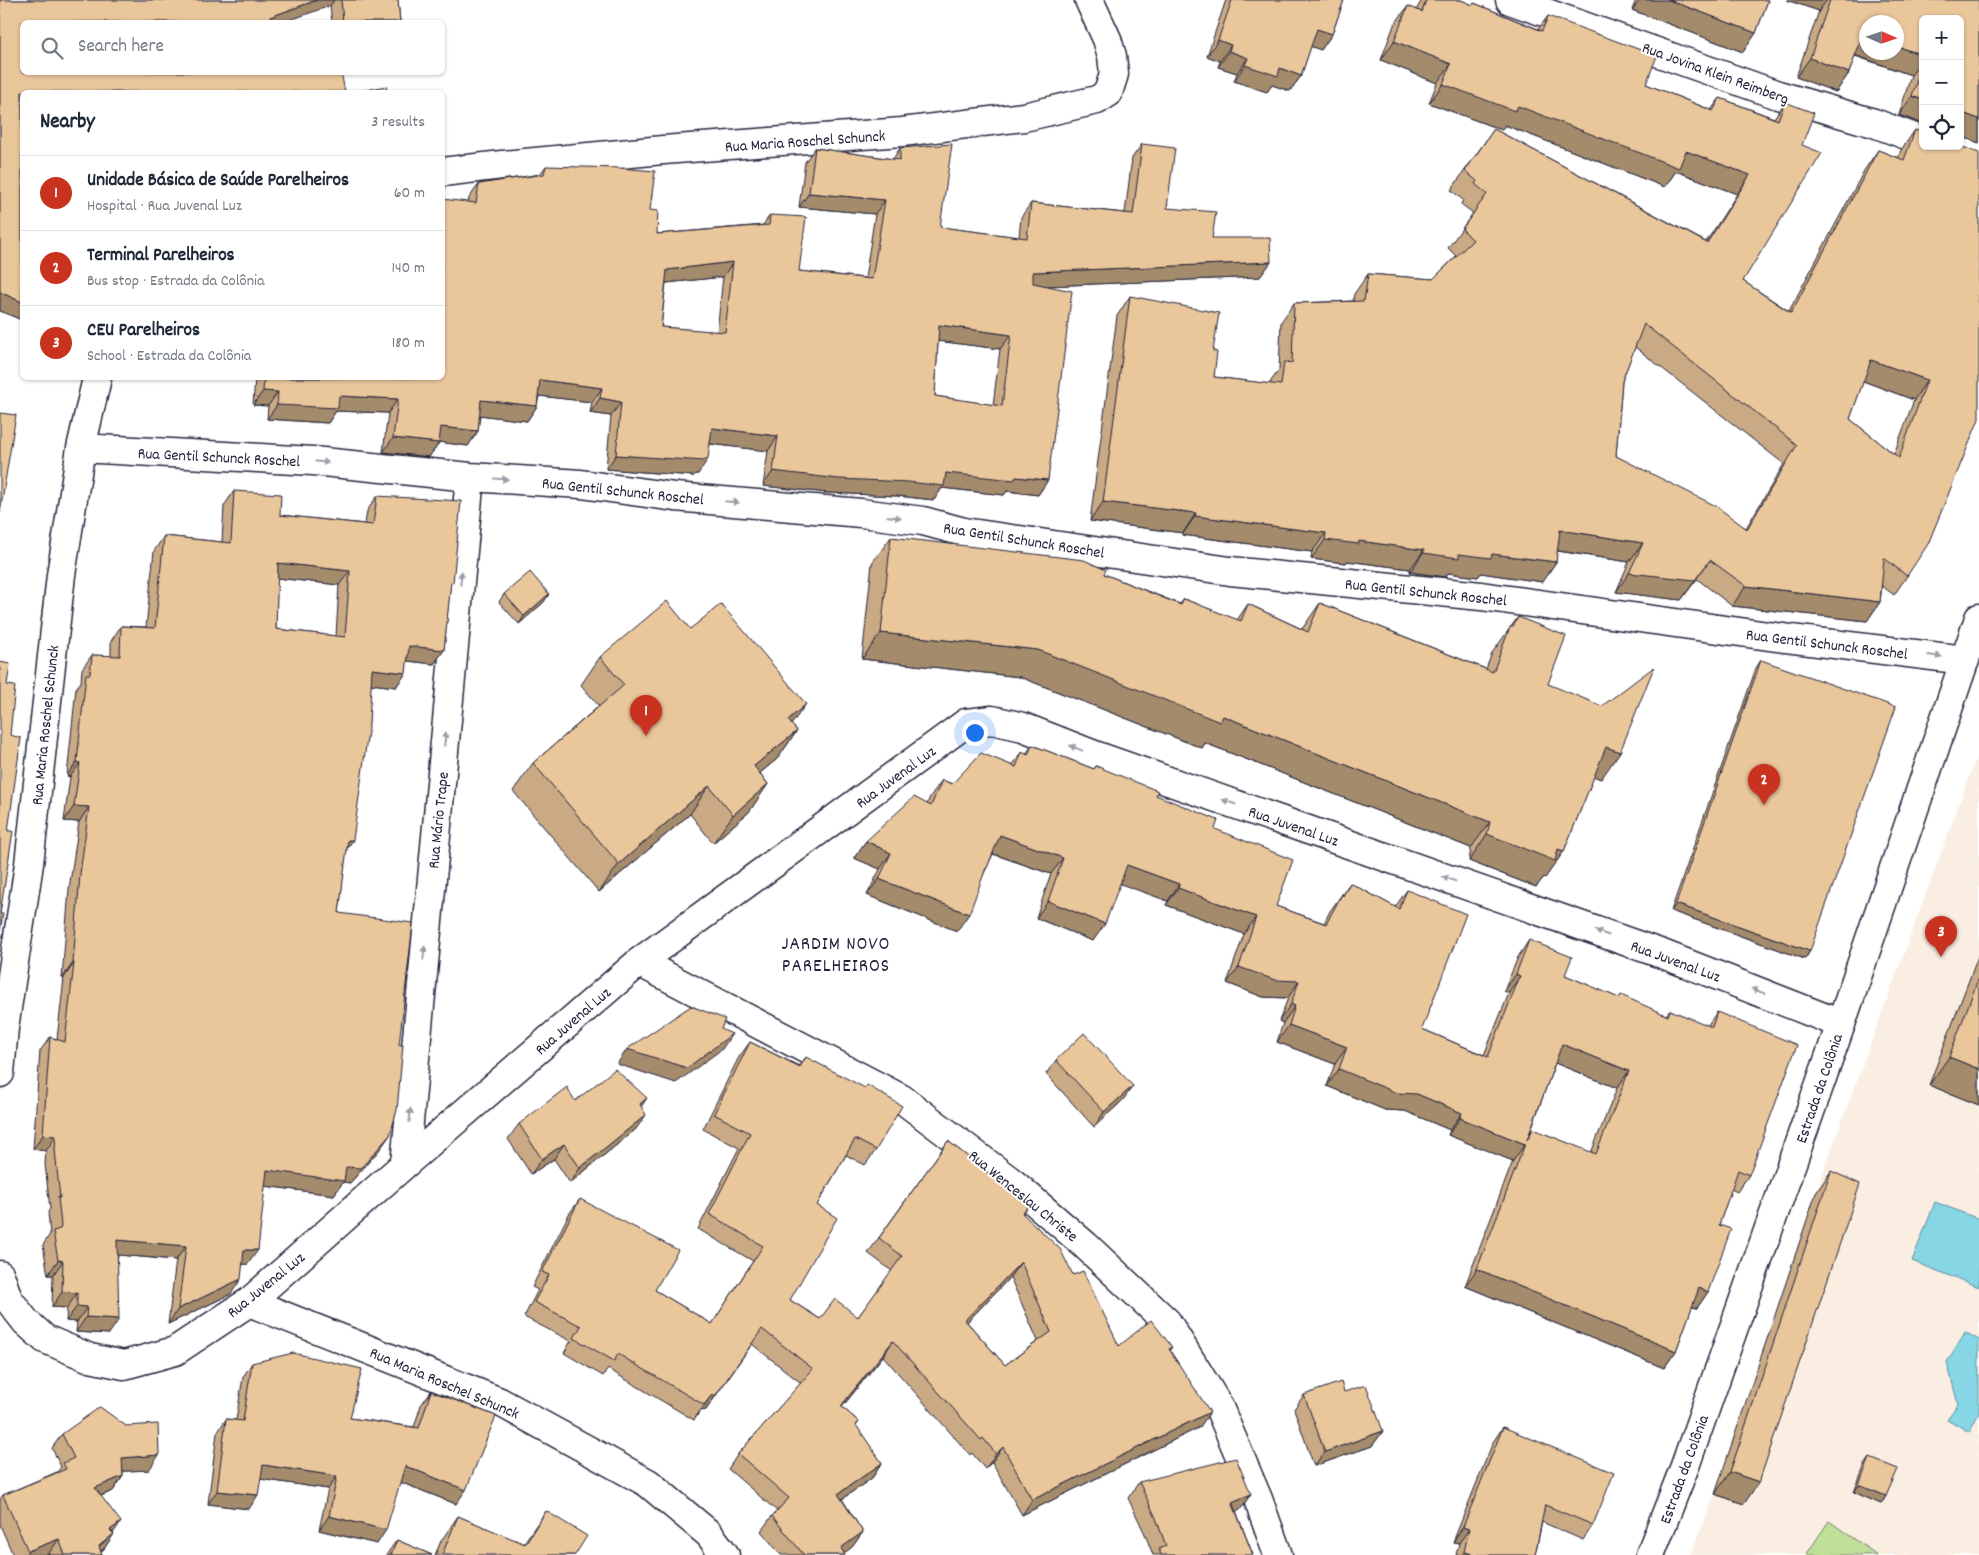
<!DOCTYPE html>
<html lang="en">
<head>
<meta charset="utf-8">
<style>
  :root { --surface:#fff; --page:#f6f6f7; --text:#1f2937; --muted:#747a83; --line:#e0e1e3; --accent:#c8321e }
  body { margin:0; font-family:Dekko,sans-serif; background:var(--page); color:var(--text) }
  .controls { position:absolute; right:15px; top:15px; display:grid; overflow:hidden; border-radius:8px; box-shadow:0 1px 4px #0004 }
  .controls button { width:45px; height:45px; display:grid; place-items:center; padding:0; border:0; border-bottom:1px solid var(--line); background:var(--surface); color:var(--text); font:25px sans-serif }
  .compass { position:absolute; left:1859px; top:15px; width:45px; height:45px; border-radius:50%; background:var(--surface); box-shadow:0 1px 4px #0004; rotate:93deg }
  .you { position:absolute; left:974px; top:732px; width:18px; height:18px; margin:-12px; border:4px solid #fff; border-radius:50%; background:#1a73e8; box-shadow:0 0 0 8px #1a73e833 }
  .badge { display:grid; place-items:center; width:32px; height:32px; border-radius:50%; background:var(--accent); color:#fff; font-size:16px; font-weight:700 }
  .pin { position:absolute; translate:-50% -41px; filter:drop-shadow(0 1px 2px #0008) }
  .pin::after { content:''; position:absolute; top:26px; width:18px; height:15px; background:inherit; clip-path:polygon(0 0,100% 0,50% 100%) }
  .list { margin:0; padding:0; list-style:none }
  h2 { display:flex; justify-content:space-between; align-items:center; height:65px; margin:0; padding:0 20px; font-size:21px }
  h2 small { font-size:16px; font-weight:400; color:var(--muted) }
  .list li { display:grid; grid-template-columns:32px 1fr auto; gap:15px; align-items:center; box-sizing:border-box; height:75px; padding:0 20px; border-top:1px solid var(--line) }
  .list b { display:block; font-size:19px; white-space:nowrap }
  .list p { margin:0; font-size:16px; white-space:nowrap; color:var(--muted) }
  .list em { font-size:16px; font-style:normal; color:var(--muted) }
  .icon { flex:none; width:28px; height:28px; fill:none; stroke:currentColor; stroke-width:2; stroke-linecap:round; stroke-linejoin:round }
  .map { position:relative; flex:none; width:1979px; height:1555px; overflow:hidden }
  .search { position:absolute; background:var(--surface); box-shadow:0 1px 4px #0004; left:20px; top:20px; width:425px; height:55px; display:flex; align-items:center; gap:12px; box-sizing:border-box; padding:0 18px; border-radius:8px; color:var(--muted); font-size:19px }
  .panel { position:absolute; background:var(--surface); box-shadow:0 1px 4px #0004; left:20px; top:90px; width:425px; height:290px; border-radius:8px }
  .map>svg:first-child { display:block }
  .built { fill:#f9eee1 }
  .green { fill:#c0e099; stroke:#71816a }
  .water { fill:#87d6e5; stroke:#5f8ea1 }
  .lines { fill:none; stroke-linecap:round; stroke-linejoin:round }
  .minor-casing { stroke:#22223b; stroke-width:31 }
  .secondary-casing { stroke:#22223b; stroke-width:31 }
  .minor { stroke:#fff; stroke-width:28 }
  .secondary { stroke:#fff; stroke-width:28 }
  .wall { fill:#c9aa85; stroke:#22223b; fill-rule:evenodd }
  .shaded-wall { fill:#a48b6c; stroke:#22223b }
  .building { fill:#eac69b; stroke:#22223b; fill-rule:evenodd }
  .oneway { fill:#9c9ca7 }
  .labels { text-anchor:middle; stroke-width:4; stroke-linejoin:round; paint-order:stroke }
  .street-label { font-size:16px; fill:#22223b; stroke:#fff }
  .quarter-label { font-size:19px; letter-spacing:1px; fill:#22223b; stroke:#fff }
</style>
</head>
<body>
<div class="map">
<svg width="1979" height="1555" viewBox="0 0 1979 1555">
  <rect width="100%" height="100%" fill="#fff"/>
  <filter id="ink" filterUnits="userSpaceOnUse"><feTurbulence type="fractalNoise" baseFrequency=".02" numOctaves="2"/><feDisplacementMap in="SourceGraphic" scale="10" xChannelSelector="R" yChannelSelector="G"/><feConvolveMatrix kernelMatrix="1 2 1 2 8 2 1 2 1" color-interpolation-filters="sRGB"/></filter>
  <g filter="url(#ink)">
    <path class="built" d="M 1979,750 L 1979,1555 L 1691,1555 L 1715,1494 L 1826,1164 Z"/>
    <path class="green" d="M 1829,1521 L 1877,1555 L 1806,1555 Z"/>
    <path class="water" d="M 1935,1202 L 1979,1219 L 1979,1287 L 1912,1261 Z
      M 1965,1332 L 1979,1340 L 1979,1413 L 1969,1432 L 1947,1419 L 1958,1404 L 1947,1362 Z"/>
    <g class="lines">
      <defs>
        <path id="minor" d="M 1510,0 L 1778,95 L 1874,123 L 1923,141
          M 442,172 L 502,165 L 663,150 L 902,132 L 1024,117 L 1097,100 L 1108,93 L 1114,74 L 1112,56 L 1107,39 L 1089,0
          M 81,448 L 313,461 L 470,477 L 581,484 L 675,497 L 861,513 L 923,521 L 964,532 L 1230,571 L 1481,596 L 1776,637 L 1965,660
          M 639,962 L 902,1099 L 1013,1183 L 1085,1245 L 1167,1322 L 1218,1405 L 1258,1499 L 1278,1555
          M 0,1073 L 4,1028 L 29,864 L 61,575 L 81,448 L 97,378
          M 405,1164 L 470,477
          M 0,1275 L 8,1299 L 26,1322 L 45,1339 L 90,1358 L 124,1365 L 175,1351 L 249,1302 L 405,1164 L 639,962 L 966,723 L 992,720 L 1023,727 L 1097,756 L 1665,955 L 1841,1024
          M 249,1302 L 500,1402 L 648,1483 L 709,1534 L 725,1555"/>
        <path id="secondary" d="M 1650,1555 L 1685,1466 L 1841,1024 L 1979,618"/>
      </defs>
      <use href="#minor" class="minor-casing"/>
      <use href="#secondary" class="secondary-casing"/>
      <use href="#minor" class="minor"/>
      <use href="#secondary" class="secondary"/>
    </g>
    <path class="wall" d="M 0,0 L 398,0 L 400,22 L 332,22 L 330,6 L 22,92 L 22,320 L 0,311 Z
      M 1226,0 L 1344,0 L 1332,34 L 1321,50 L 1311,46 L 1301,76 L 1290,91 L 1272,85 L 1267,92 L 1234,81 L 1237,73 L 1218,67 L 1220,61 L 1207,56 Z
      M 1422,0 L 1461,0 L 1473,5 L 1474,3 L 1538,29 L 1548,16 L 1646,84 L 1711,110 L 1720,98 L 1774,118 L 1785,102 L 1743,281 L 1789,311 L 1865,169 L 1878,150 L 1898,158 L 1901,150 L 1915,130 L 1960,146 L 1907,576 L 1894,595 L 1882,586 L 1880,602 L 1867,621 L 1732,606 L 1697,579 L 1681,600 L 1616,592 L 1629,562 L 1557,551 L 1556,562 L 1542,582 L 1481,573 L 1478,577 L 1448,573 L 1445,577 L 1410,572 L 1410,569 L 1347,561 L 1346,563 L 1311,559 L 1312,552 L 1182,535 L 1183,533 L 1090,521 L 1117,316 L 1130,296 L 1213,351 L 1214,377 L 1270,384 L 1271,381 L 1279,370 L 1281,322 L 1294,303 L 1353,301 L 1354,294 L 1368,274 L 1433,279 L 1456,256 L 1448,248 L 1473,213 L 1461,204 L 1463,200 L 1451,190 L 1494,129 L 1706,242 L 1737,194 L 1676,171 L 1665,187 L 1505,125 L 1502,130 L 1429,103 L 1437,83 L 1381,60 L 1394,25 L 1408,6 L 1416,10 ZM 1635,347 L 1784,464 L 1746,528 L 1616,456 L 1622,381 ZM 1863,381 L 1914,400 L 1894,454 L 1850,419 Z
      M 1636,0 L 1768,0 L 1756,33 L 1743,52 L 1632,10 Z
      M 1787,0 L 1979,0 L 1979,143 L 1960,136 L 1923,19 L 1923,124 L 1899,115 L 1911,75 L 1855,56 L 1849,73 L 1836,92 L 1796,77 L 1819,11 Z
      M 1142,144 L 1167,208 L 1212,238 L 1271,262 L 1260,277 L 1045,286 L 1048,480 L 1038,495 L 1007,491 L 1004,495 L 942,488 L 934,500 L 898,496 L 828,493 L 763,486 L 768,451 L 710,444 L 698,474 L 696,474 L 694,476 L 606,469 L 611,416 L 590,413 L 592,402 L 539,396 L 537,406 L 527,421 L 480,415 L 478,431 L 468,446 L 439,442 L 429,457 L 383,452 L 388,413 L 336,411 L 328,423 L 267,419 L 268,406 L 253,405 L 255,378 L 442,378 L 469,198 L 479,184 L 540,174 L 546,166 L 650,210 L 657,234 L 763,225 L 770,215 L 799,271 L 865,278 L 875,214 L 799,207 L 805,162 L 815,148 L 893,159 L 900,148 L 940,227 L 1019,237 L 1021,217 L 1031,203 L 1125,213 L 1132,158 ZM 723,277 L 717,332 L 661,327 L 666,283 ZM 938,341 L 1000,349 L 993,405 L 935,396 Z
      M 234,491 L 280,515 L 365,524 L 367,511 L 377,496 L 450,587 L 444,650 L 434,664 L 407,661 L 406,673 L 396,687 L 371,684 L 346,850 L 339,913 L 390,1135 L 380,1149 L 350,1183 L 343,1182 L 334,1195 L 265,1186 L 248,1264 L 243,1264 L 231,1294 L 168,1324 L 176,1260 L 118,1255 L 109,1334 L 76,1332 L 77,1322 L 66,1321 L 67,1308 L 52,1307 L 53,1275 L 48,1275 L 43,1245 L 50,1234 L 48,1212 L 50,1209 L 45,1164 L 46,1151 L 33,1149 L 40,1051 L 50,1037 L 57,1039 L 64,978 L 62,978 L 69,889 L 79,822 L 64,821 L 70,777 L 67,776 L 76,688 L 81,682 L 82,669 L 92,655 L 111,656 L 111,641 L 121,626 L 146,627 L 154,551 L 164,536 L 222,542 L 224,506 ZM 277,578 L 339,585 L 336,636 L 276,629 Z
      M 891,537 L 1104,574 L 1180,604 L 1184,599 L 1237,620 L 1248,604 L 1302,629 L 1320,603 L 1486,669 L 1492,653 L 1518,617 L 1548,684 L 1601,779 L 1594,776 L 1564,851 L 1545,878 L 1544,877 L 1536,887 L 1469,861 L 1471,848 L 1205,743 L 1202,748 L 1020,677 L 862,659 L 872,563 Z
      M 504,594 L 544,602 L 519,624 L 499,602 Z
      M 690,629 L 792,725 L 797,731 L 777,759 L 760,773 L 768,784 L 749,812 L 713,843 L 690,814 L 599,892 L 513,791 L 533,763 L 599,706 L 581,685 L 600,657 Z
      M 1761,660 L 1810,951 L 1805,959 L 1671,911 L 1756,668 Z
      M 1032,745 L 1094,769 L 1096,766 L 1156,795 L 1215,829 L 1276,906 L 1324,923 L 1330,911 L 1350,883 L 1395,907 L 1407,890 L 1422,1029 L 1484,1055 L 1509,993 L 1504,991 L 1518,957 L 1529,940 L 1565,975 L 1618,998 L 1666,1015 L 1670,1010 L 1707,1026 L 1717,1012 L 1749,1175 L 1737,1192 L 1731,1189 L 1719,1225 L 1708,1292 L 1697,1308 L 1692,1307 L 1676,1351 L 1664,1368 L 1465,1286 L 1513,1161 L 1448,1135 L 1450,1130 L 1405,1111 L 1385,1110 L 1327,1086 L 1335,1064 L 1277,1042 L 1283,1023 L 1279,1021 L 1288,998 L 1263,997 L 1227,983 L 1244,934 L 1166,905 L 1168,901 L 1120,883 L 1093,941 L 1036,918 L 1051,874 L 993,854 L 957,931 L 867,895 L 880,869 L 854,858 L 866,841 L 927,804 L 930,797 L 942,780 L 952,784 L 1012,766 L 1022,752 L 1026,754 ZM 1555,1063 L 1617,1088 L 1591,1153 L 1533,1129 L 1530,1133 Z
      M 1979,954 L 1979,1105 L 1929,1085 Z
      M 750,1042 L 799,1066 L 806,1057 L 876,1150 L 865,1165 L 846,1155 L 817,1205 L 790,1300 L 820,1319 L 858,1317 L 892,1271 L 868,1253 L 948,1141 L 1029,1205 L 1023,1214 L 1073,1275 L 1119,1346 L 1172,1347 L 1170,1350 L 1200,1427 L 1022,1515 L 992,1462 L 985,1469 L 972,1453 L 970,1455 L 883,1356 L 842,1407 L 859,1422 L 856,1426 L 882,1463 L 872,1478 L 842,1499 L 863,1532 L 852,1547 L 844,1553 L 845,1555 L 781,1555 L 761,1531 L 772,1516 L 777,1511 L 728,1469 L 738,1454 L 801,1383 L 752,1344 L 706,1410 L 700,1411 L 694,1420 L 608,1369 L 603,1376 L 564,1353 L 571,1341 L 524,1317 L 538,1290 L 532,1287 L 569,1214 L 580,1199 L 655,1290 L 712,1324 L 753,1261 L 698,1229 L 739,1148 L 703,1129 L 739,1057 ZM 1010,1277 L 1038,1341 L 1005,1365 L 967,1322 Z
      M 1056,1060 L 1123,1100 L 1094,1127 L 1046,1074 Z
      M 575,1101 L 641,1107 L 636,1129 L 570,1183 L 554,1159 L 531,1174 L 508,1139 L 519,1124 Z
      M 1831,1171 L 1744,1504 L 1715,1494 L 1816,1193 Z
      M 252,1363 L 350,1418 L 414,1427 L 421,1405 L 431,1391 L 456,1504 L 400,1482 L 377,1544 L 319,1530 L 328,1489 L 261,1479 L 249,1509 L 208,1504 L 217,1433 L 226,1419 L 236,1420 L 243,1377 Z
      M 1344,1392 L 1383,1431 L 1372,1446 L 1314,1466 L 1294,1409 L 1304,1395 Z
      M 1503,1427 L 1593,1525 L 1583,1540 L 1542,1522 L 1535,1555 L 1456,1555 L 1459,1543 L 1453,1542 L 1493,1442 Z
      M 62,1434 L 149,1470 L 123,1471 L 123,1476 L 113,1491 L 101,1496 L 113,1533 L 104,1549 L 101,1551 L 102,1555 L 50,1555 L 49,1553 L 45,1555 L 13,1555 L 0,1525 L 0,1499 L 3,1495 L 57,1472 L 61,1467 L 52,1448 Z
      M 1870,1458 L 1886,1496 L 1881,1504 L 1854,1492 L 1865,1465 Z
      M 1139,1482 L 1240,1510 L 1236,1511 L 1253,1555 L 1153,1555 L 1145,1534 L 1128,1498 Z
      M 546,1511 L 575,1555 L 435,1555 L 441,1541 L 458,1516 L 523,1544 Z
      M 397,1540 L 432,1555 L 386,1555 Z"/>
    <path class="shaded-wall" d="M 317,0 L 334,0 L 330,6 L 284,22 L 265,22 L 270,17 Z
      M 1640,0 L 1669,0 L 1756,33 L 1743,52 L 1632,10 Z
      M 1787,0 L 1827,0 L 1819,11 Z
      M 1317,29 L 1332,34 L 1321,50 L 1306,45 Z
      M 1863,34 L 1866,36 L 1866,52 L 1896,52 L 1896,46 L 1923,55 L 1923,59 L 1911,75 L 1849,53 Z
      M 1218,40 L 1231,45 L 1220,61 L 1207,56 Z
      M 1394,41 L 1451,64 L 1437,83 L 1381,60 Z
      M 1229,51 L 1248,58 L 1237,73 L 1218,67 Z
      M 1810,58 L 1849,73 L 1836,92 L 1796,77 Z
      M 1245,65 L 1280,68 L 1301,76 L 1290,91 L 1272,85 L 1267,92 L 1234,81 Z
      M 1443,84 L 1518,106 L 1686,151 L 1750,175 L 1737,194 L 1676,171 L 1665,187 L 1505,125 L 1502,130 L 1429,103 Z
      M 1912,96 L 1923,100 L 1923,124 L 1899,115 Z
      M 1960,112 L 1979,119 L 1979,143 L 1960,136 Z
      M 809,193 L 885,200 L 875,214 L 799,207 Z
      M 733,262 L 723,277 L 657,284 L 667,270 Z
      M 1271,262 L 1260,277 L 1023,287 L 1033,272 Z
      M 0,292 L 22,302 L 22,320 L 0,311 Z
      M 939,325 L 1011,335 L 1000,349 L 929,340 Z
      M 1871,360 L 1927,380 L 1914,400 L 1858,379 Z
      M 540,380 L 602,388 L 592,402 L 530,395 Z
      M 263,391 L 278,392 L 268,406 L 253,405 Z
      M 339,396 L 398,399 L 388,413 L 336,411 L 328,423 L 267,419 L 277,405 Z
      M 600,398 L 621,402 L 611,416 L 590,413 Z
      M 481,400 L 537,406 L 527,421 L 471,414 Z
      M 441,427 L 478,431 L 468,446 L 431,441 Z
      M 712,428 L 778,436 L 768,451 L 702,443 Z
      M 393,438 L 439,443 L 429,457 L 383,452 Z
      M 616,455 L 705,459 L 708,459 L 698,474 L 696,474 L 694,476 L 606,469 Z
      M 773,471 L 946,473 L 1016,477 L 1048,480 L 1038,495 L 1007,491 L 1004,495 L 942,488 L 934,500 L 898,496 L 828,493 L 763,486 Z
      M 1103,502 L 1196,513 L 1183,533 L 1090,521 Z
      M 1195,516 L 1326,533 L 1312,552 L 1182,535 Z
      M 1560,530 L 1643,543 L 1629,562 L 1547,549 Z
      M 1325,540 L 1359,541 L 1424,550 L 1410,569 L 1347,561 L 1346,563 L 1311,559 Z
      M 1423,553 L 1492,554 L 1556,562 L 1542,582 L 1481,573 L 1478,577 L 1448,573 L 1445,577 L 1410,572 Z
      M 1710,560 L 1681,600 L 1616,592 L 1629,573 Z
      M 278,563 L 350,571 L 339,585 L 268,577 Z
      M 1746,586 L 1880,602 L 1867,621 L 1732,606 Z
      M 549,594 L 544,602 L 519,624 L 524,616 Z
      M 881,633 L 1038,650 L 1223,716 L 1490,822 L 1471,848 L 1205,743 L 1202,748 L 1020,677 L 862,659 Z
      M 409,646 L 444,650 L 434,664 L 399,660 Z
      M 372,669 L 406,673 L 396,687 L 362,683 Z
      M 806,704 L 786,732 L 788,720 Z
      M 797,731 L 777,759 L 734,794 L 754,766 Z
      M 1606,747 L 1620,752 L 1601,779 L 1587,774 Z
      M 77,762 L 80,763 L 70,777 L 67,776 Z
      M 768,784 L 749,812 L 713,843 L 733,815 Z
      M 709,786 L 690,814 L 599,892 L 619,864 Z
      M 74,806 L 89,807 L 79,822 L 64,821 Z
      M 1487,834 L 1558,849 L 1564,851 L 1545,878 L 1544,877 L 1536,887 L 1469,861 Z
      M 1000,835 L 1063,858 L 1051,874 L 988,852 Z
      M 348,840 L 353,840 L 343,855 Z
      M 866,841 L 891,853 L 880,869 L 854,858 Z
      M 1127,865 L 1179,884 L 1168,901 L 1115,882 Z
      M 879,879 L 969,914 L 957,931 L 867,895 Z
      M 1178,888 L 1256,917 L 1244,934 L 1166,905 Z
      M 1048,901 L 1105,924 L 1093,941 L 1036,918 Z
      M 1676,904 L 1810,951 L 1805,959 L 1671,911 Z
      M 73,963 L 74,963 L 64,978 L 62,978 Z
      M 1239,967 L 1299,981 L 1288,998 L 1263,997 L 1227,983 Z
      M 1516,974 L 1520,976 L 1509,993 L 1504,991 Z
      M 1291,1004 L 1295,1006 L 1283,1023 L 1279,1021 Z
      M 1289,1025 L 1347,1047 L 1335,1064 L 1277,1042 Z
      M 732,1034 L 722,1049 L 676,1083 L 617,1064 L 627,1049 Z
      M 1562,1044 L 1629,1071 L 1617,1088 L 1550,1061 Z
      M 1949,1057 L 1979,1069 L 1979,1105 L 1929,1085 Z
      M 1339,1069 L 1417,1094 L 1462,1113 L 1450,1130 L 1405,1111 L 1385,1110 L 1327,1086 Z
      M 1133,1086 L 1123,1100 L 1094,1127 L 1104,1112 Z
      M 647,1098 L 637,1113 L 640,1104 Z
      M 646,1115 L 636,1129 L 570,1183 L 580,1168 Z
      M 1460,1118 L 1525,1144 L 1513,1161 L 1448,1135 Z
      M 43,1135 L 56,1136 L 46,1151 L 33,1149 Z
      M 390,1135 L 380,1149 L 350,1183 L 343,1182 L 334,1195 L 257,1185 L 267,1170 L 346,1167 Z
      M 564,1144 L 554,1159 L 531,1174 L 542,1159 Z
      M 117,1240 L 186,1246 L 176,1260 L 107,1254 Z
      M 244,1250 L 258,1250 L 248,1264 L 234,1265 Z
      M 58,1260 L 63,1261 L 53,1275 L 48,1275 Z
      M 1021,1262 L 1010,1277 L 955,1335 L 965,1320 Z
      M 1477,1269 L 1676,1351 L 1664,1368 L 1465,1286 Z
      M 241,1279 L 231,1294 L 168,1324 L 178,1309 Z
      M 1699,1288 L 1708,1292 L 1697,1308 L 1687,1305 Z
      M 62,1292 L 77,1293 L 67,1308 L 52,1307 Z
      M 77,1306 L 87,1307 L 77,1322 L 66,1321 Z
      M 86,1317 L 119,1319 L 109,1334 L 76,1332 Z
      M 893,1341 L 883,1356 L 831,1421 L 841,1406 Z
      M 716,1395 L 706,1410 L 700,1411 L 694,1420 L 711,1396 Z
      M 1210,1412 L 1200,1427 L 1022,1515 L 1032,1500 Z
      M 1383,1431 L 1372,1446 L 1314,1466 L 1325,1452 Z
      M 1003,1447 L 992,1462 L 985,1469 L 996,1454 Z
      M 159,1455 L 149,1470 L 112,1472 L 122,1458 Z
      M 882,1463 L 872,1478 L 828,1509 L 838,1494 Z
      M 263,1465 L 337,1476 L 328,1489 L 253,1478 Z
      M 405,1466 L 466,1490 L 456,1504 L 395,1480 Z
      M 1730,1472 L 1759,1482 L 1744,1504 L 1715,1494 Z
      M 123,1476 L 113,1491 L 84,1502 L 95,1488 Z
      M 1859,1485 L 1886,1496 L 1881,1504 L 1854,1492 Z
      M 217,1491 L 258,1495 L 249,1509 L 208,1504 Z
      M 1251,1494 L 1240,1510 L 1221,1517 L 1232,1502 Z
      M 329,1516 L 386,1530 L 377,1544 L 319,1530 Z
      M 121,1522 L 111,1536 L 110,1530 Z
      M 1463,1527 L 1469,1529 L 1459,1543 L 1453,1542 Z
      M 863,1532 L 852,1547 L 842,1555 L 841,1548 Z
      M 114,1534 L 104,1549 L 96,1555 L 99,1546 Z
      M 59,1539 L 49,1553 L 45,1555 L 25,1555 L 28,1551 Z
      M 1464,1552 L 1474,1554 L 1473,1555 L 1462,1555 Z"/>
    <path class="building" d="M 0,0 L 317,0 L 270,17 L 271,22 L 22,22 L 22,72 L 341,72 L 345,92 L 22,92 L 22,150 L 21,150 L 22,151 L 22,302 L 0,292 Z
      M 341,0 L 398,0 L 400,22 L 343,22 Z
      M 1232,0 L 1344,0 L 1332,34 L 1317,29 L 1301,76 L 1280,68 L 1278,76 L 1245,65 L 1248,58 L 1229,51 L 1231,45 L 1218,40 Z
      M 1426,0 L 1461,0 L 1473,5 L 1474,3 L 1542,31 L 1548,16 L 1657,56 L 1646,84 L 1713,111 L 1720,98 L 1778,120 L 1785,102 L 1814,113 L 1802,145 L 1822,153 L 1743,281 L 1791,313 L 1878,150 L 1904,160 L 1915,130 L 1923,133 L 1923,146 L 1960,146 L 1979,153 L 1979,419 L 1928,544 L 1907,576 L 1884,558 L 1880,602 L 1746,586 L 1710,560 L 1695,580 L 1629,573 L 1643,543 L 1560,530 L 1556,562 L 1492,554 L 1491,558 L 1459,554 L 1459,558 L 1423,553 L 1424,550 L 1359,541 L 1359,544 L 1325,540 L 1326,533 L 1195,516 L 1196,513 L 1103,502 L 1130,296 L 1219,313 L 1213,351 L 1217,352 L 1214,377 L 1281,385 L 1284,362 L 1292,363 L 1294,303 L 1364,301 L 1368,274 L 1433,279 L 1473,240 L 1462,229 L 1487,194 L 1475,184 L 1477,181 L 1465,171 L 1494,129 L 1707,243 L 1750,175 L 1686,151 L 1679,168 L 1518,106 L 1515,111 L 1443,84 L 1451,64 L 1394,41 L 1408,6 L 1422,12 ZM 1644,324 L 1797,445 L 1747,529 L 1716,506 L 1616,456 L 1622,381 ZM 1871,360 L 1927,380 L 1899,458 L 1850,419 Z
      M 1669,0 L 1768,0 L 1756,33 Z
      M 1830,0 L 1979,0 L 1979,119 L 1960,112 L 1960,19 L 1923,19 L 1923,55 L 1896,46 L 1896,22 L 1866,22 L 1866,36 L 1863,34 L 1849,73 L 1810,58 Z
      M 1923,62 L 1923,100 L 1912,96 Z
      M 386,86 L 387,92 L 356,92 Z
      M 952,144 L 940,227 L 1027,238 L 1031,203 L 1133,214 L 1142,144 L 1175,148 L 1167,208 L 1216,212 L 1212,238 L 1270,238 L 1271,262 L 1033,272 L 1033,283 L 1072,291 L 1048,480 L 1016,477 L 1014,480 L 946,473 L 944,486 L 908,482 L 839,479 L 773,471 L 778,436 L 712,428 L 708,459 L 705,459 L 704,461 L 616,455 L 621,402 L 600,398 L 602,388 L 540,380 L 537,406 L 481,400 L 478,431 L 441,427 L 439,443 L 393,438 L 398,399 L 339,396 L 338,408 L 277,405 L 278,392 L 263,391 L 264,378 L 442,378 L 442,199 L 476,203 L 479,184 L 544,174 L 546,166 L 620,168 L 655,171 L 650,210 L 658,211 L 657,234 L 769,225 L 770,215 L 806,217 L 799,271 L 872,279 L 885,200 L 809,193 L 815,148 L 900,160 L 900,148 ZM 733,262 L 725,332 L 661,327 L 667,270 ZM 939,325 L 1011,335 L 1002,406 L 935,396 Z
      M 0,413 L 16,415 L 0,512 Z
      M 234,491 L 281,494 L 280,515 L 373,525 L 377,496 L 461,501 L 453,583 L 451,582 L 444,650 L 409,646 L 406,673 L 372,669 L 369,724 L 353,840 L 348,840 L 339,913 L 413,923 L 399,1045 L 403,1045 L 397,1110 L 390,1135 L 361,1168 L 346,1167 L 344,1181 L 267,1170 L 258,1250 L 244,1250 L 241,1279 L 178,1309 L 186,1246 L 117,1240 L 119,1319 L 86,1317 L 87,1307 L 77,1306 L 77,1293 L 62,1292 L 63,1261 L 58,1260 L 53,1231 L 60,1229 L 61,1226 L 58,1197 L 60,1198 L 55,1150 L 56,1136 L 43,1135 L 50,1037 L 65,1042 L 74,963 L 73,963 L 80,874 L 89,807 L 74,806 L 80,763 L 77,762 L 86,674 L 90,674 L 92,655 L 120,656 L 121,626 L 155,628 L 164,536 L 231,543 ZM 278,563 L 350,571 L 345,637 L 276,629 Z
      M 891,537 L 1084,560 L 1106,570 L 1104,574 L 1181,605 L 1184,599 L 1241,621 L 1248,604 L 1308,632 L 1320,603 L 1493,672 L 1510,627 L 1513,627 L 1518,617 L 1566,636 L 1548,684 L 1602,706 L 1654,667 L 1620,752 L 1606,747 L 1564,851 L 1558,849 L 1555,861 L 1487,834 L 1490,822 L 1223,716 L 1220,722 L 1038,650 L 881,633 Z
      M 530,572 L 549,594 L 524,616 L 504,594 Z
      M 667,601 L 690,629 L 721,604 L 806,704 L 788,720 L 797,731 L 754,766 L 768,784 L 733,815 L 709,786 L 619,864 L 533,763 L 624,685 L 600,657 Z
      M 1761,660 L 1896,707 L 1810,951 L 1676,904 Z
      M 0,662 L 10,664 L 7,685 L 15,686 L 10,735 L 21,738 L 8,831 L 13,831 L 0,914 L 3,914 L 0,931 Z
      M 1032,745 L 1094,769 L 1096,766 L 1158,791 L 1156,795 L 1218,820 L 1215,829 L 1293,860 L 1276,906 L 1326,924 L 1342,894 L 1343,896 L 1350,883 L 1399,909 L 1407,890 L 1466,914 L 1422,1029 L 1488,1057 L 1520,976 L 1516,974 L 1529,940 L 1572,957 L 1565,975 L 1619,998 L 1621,995 L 1668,1016 L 1670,1010 L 1712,1027 L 1717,1012 L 1797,1045 L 1749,1175 L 1738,1170 L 1719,1225 L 1731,1229 L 1708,1292 L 1699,1288 L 1676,1351 L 1477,1269 L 1525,1144 L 1460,1118 L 1462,1113 L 1417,1094 L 1397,1093 L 1339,1069 L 1347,1047 L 1289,1025 L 1295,1006 L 1291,1004 L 1299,981 L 1275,980 L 1239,967 L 1256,917 L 1178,888 L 1179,884 L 1127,865 L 1105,924 L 1048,901 L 1063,858 L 1000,835 L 987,868 L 986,868 L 969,914 L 879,879 L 891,853 L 866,841 L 914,797 L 931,806 L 942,780 L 952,784 L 981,753 L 1016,767 L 1022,752 L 1028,755 ZM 1562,1044 L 1629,1071 L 1596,1154 L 1533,1129 L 1527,1140 Z
      M 1979,977 L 1979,1069 L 1949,1057 Z
      M 691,1006 L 725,1019 L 721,1029 L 732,1034 L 687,1068 L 627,1049 Z
      M 1084,1033 L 1133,1086 L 1104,1112 L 1056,1060 Z
      M 750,1042 L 800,1067 L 806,1057 L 865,1088 L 867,1085 L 902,1106 L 876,1150 L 855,1139 L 817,1205 L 837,1218 L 790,1300 L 820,1319 L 835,1299 L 858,1317 L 902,1256 L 879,1238 L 948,1141 L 1029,1205 L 1022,1213 L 1060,1249 L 1073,1275 L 1083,1271 L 1119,1346 L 1151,1320 L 1172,1347 L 1169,1349 L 1210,1412 L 1032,1500 L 1003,1447 L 996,1454 L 983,1438 L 981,1440 L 893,1341 L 841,1406 L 859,1422 L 856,1425 L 882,1463 L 838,1494 L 863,1532 L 841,1548 L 845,1555 L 804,1555 L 772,1516 L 789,1498 L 738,1454 L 813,1369 L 762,1329 L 716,1395 L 711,1396 L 704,1405 L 618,1354 L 614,1361 L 574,1338 L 581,1326 L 534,1302 L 549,1275 L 542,1272 L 580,1199 L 678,1250 L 655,1290 L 712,1324 L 763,1246 L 709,1214 L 750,1133 L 714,1114 ZM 1021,1262 L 1051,1332 L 1005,1365 L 965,1320 Z
      M 615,1069 L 647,1098 L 640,1104 L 646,1115 L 580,1168 L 564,1144 L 542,1159 L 519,1124 L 567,1087 L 575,1101 Z
      M 1831,1171 L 1860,1184 L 1759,1482 L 1730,1472 Z
      M 293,1353 L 362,1369 L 350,1418 L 419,1428 L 431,1391 L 496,1416 L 466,1490 L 405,1466 L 386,1530 L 329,1516 L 337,1476 L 263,1465 L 258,1495 L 217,1491 L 226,1419 L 243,1421 L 252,1363 Z
      M 1341,1382 L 1344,1392 L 1366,1385 L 1383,1431 L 1325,1452 L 1304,1395 Z
      M 100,1407 L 126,1426 L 158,1424 L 159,1455 L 122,1458 L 123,1476 L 95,1488 L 121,1522 L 110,1530 L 114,1534 L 99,1546 L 102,1555 L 65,1555 L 59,1539 L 28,1551 L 3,1495 L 66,1469 L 63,1463 L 74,1458 L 62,1434 Z
      M 1503,1427 L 1614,1473 L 1593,1525 L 1545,1505 L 1535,1555 L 1474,1555 L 1474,1554 L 1464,1552 L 1469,1529 L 1463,1527 Z
      M 1236,1458 L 1251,1494 L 1232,1502 L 1253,1555 L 1161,1555 L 1159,1549 L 1166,1546 L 1156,1518 L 1139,1482 Z
      M 1870,1458 L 1898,1469 L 1886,1496 L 1859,1485 Z
      M 546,1511 L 587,1536 L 575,1555 L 442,1555 L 458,1516 L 525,1544 Z
      M 397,1540 L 432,1555 L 391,1555 Z"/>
    <defs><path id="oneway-solid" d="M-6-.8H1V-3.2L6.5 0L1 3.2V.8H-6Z" transform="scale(1.25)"/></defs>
    <g class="oneway">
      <use href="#oneway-solid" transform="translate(322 462) rotate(6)"/>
      <use href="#oneway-solid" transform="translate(501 479) rotate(4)"/>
      <use href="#oneway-solid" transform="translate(732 502) rotate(5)"/>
      <use href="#oneway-solid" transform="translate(894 517) rotate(7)"/>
      <use href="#oneway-solid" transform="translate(461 578) rotate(-85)"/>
      <use href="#oneway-solid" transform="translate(1935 656) rotate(7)"/>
      <use href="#oneway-solid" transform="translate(445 739) rotate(-84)"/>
      <use href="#oneway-solid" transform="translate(1076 748) rotate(-158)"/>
      <use href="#oneway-solid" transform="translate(1229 802) rotate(-161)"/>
      <use href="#oneway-solid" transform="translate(1449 879) rotate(-161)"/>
      <use href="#oneway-solid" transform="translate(1602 933) rotate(-161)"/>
      <use href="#oneway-solid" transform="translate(424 953) rotate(-84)"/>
      <use href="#oneway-solid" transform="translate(1758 991) rotate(-159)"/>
      <use href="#oneway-solid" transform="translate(410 1115) rotate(-85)"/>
    </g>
  </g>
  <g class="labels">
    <g class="street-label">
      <text transform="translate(1716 72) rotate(20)" y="6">Rua Jovina Klein Reimberg</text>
      <text transform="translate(805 140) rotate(-4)" y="6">Rua Maria Roschel Schunck</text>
      <text transform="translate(219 456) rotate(3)" y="6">Rua Gentil Schunck Roschel</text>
      <text transform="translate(623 490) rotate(6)" y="6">Rua Gentil Schunck Roschel</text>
      <text transform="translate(1024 539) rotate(9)" y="6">Rua Gentil Schunck Roschel</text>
      <text transform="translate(1426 591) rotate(6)" y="6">Rua Gentil Schunck Roschel</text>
      <text transform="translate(1827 643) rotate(7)" y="6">Rua Gentil Schunck Roschel</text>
      <text transform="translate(44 725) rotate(-84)" y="6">Rua Maria Roschel Schunck</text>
      <text transform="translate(895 776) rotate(-36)" y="6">Rua Juvenal Luz</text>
      <text transform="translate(437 820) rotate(-84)" y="6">Rua Mário Trape</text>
      <text transform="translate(1294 825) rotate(19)" y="6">Rua Juvenal Luz</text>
      <text transform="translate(1676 960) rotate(20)" y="6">Rua Juvenal Luz</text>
      <text transform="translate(572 1020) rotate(-41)" y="6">Rua Juvenal Luz</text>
      <text transform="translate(1818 1088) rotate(-71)" y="6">Estrada da Colônia</text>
      <text transform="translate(1024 1195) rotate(39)" y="6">Rua Wenceslau Christe</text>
      <text transform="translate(265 1284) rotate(-39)" y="6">Rua Juvenal Luz</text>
      <text transform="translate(445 1382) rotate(23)" y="6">Rua Maria Roschel Schunck</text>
      <text transform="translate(1683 1469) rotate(-70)" y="6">Estrada da Colônia</text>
    </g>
    <g class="quarter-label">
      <text x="836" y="949">JARDIM NOVO<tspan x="836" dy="22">PARELHEIROS</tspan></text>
    </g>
  </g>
</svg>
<div class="controls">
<button>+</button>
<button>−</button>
<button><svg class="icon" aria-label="locate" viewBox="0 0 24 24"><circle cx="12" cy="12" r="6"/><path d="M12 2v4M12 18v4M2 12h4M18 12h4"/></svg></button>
</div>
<svg class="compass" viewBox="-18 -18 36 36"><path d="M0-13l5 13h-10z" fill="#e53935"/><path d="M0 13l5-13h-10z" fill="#747a83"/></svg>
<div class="you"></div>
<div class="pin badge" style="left:646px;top:736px">1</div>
<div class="pin badge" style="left:1764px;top:805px">2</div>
<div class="pin badge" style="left:1941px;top:957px">3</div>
<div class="search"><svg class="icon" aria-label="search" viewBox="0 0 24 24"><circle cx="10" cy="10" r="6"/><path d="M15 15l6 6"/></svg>Search here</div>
<section class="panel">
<h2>Nearby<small>3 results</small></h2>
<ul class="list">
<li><span class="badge">1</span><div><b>Unidade Básica de Saúde Parelheiros</b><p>Hospital · Rua Juvenal Luz</p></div><em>60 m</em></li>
<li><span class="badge">2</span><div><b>Terminal Parelheiros</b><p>Bus stop · Estrada da Colônia</p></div><em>140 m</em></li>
<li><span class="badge">3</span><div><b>CEU Parelheiros</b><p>School · Estrada da Colônia</p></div><em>180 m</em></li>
</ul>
</section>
</div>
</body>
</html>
